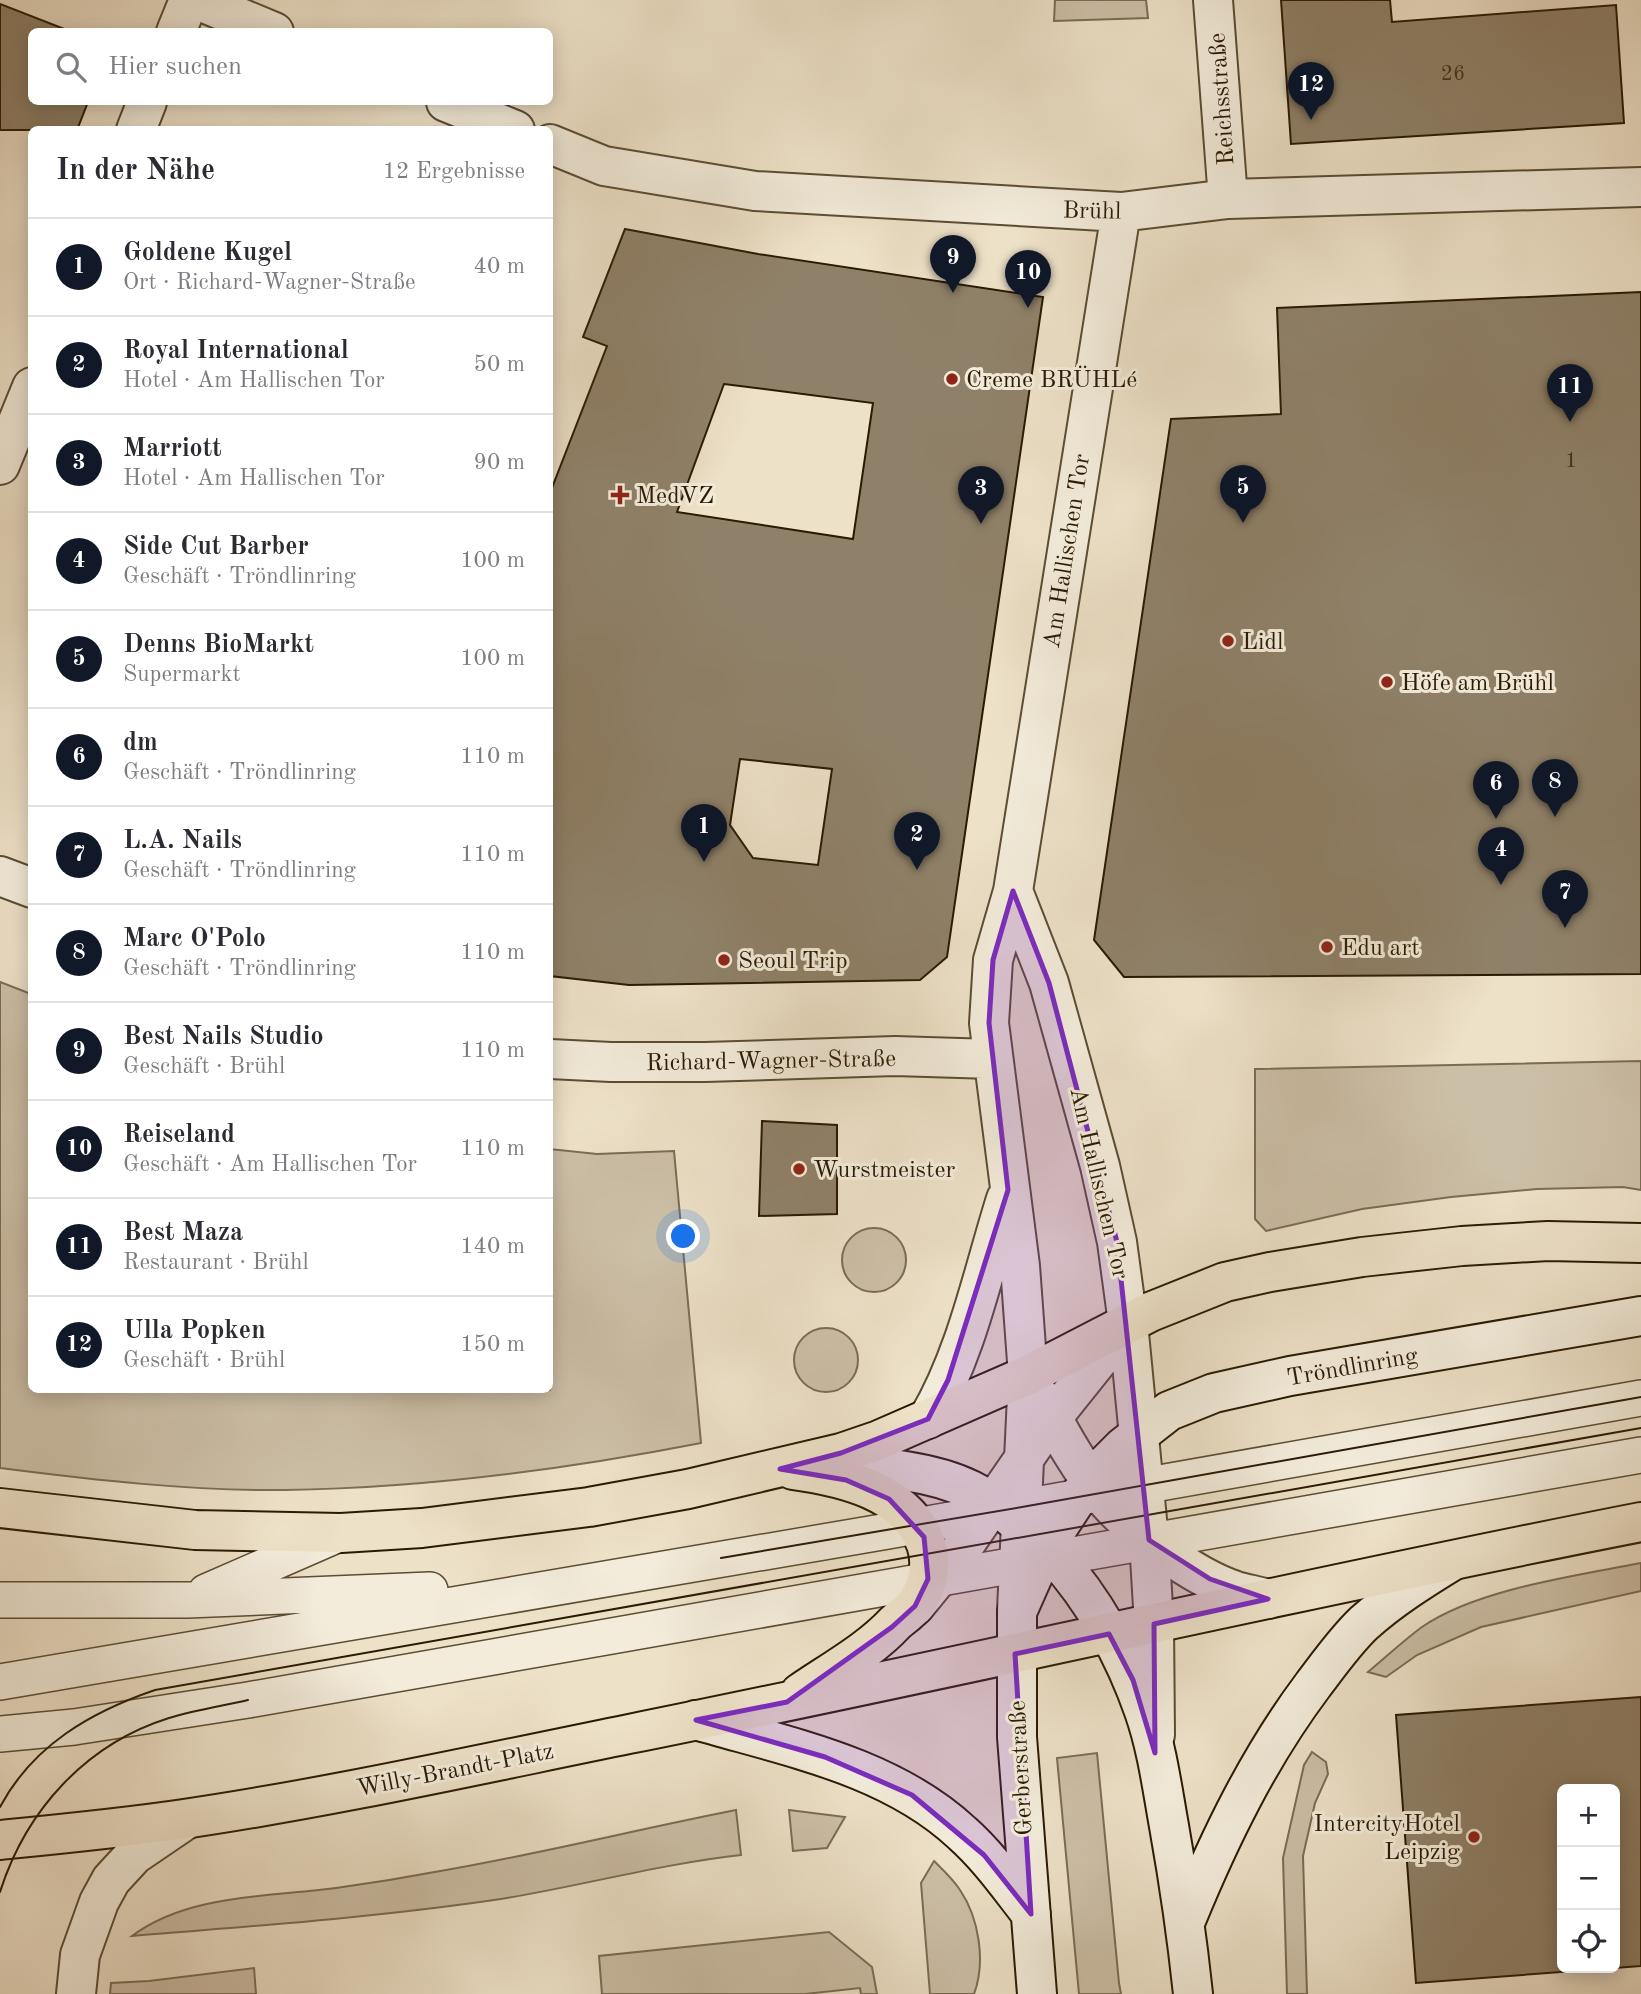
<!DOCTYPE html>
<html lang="de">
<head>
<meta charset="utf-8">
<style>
  :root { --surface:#fff; --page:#f2f2f3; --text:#2b2b33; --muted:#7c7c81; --line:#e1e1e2; --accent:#111827 }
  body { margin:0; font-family:"Old Standard TT",serif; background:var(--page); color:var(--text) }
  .controls { position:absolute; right:21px; bottom:21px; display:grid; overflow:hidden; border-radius:10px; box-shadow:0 4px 18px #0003 }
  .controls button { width:63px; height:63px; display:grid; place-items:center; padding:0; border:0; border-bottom:2px solid var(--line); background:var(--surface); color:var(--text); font:35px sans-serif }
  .you { position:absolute; left:684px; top:1237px; width:24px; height:24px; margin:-18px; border:5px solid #fff; border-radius:50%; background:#1a73e8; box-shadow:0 0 0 10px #1a73e833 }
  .badge { display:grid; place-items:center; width:46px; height:46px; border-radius:50%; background:var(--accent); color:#fff; font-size:23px; font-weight:700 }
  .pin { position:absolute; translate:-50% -58px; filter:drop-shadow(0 2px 4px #0008) }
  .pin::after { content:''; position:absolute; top:37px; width:24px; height:21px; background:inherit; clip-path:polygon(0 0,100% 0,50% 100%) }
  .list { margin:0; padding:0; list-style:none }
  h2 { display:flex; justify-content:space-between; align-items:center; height:91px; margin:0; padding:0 28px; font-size:30px }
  h2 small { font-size:23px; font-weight:400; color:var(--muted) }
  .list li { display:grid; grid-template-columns:46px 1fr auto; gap:21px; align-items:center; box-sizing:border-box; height:98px; padding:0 28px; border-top:2px solid var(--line) }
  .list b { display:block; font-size:26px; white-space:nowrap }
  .list p { margin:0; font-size:23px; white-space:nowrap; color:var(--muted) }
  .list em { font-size:23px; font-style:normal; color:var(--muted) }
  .icon { flex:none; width:38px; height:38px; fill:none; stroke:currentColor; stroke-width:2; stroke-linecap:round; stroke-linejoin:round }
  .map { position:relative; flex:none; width:1641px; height:1994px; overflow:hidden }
  .search { position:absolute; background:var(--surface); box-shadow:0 4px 18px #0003; left:28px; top:28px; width:525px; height:77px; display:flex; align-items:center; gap:18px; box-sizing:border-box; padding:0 24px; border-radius:10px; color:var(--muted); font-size:26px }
  .panel { position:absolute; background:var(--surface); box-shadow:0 4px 18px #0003; left:28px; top:126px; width:525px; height:1267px; border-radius:10px }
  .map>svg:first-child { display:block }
  .green { fill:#ccbfa7; stroke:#7b6c55; stroke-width:2 }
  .building { fill:#8f8169; stroke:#2a1a03; stroke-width:2; fill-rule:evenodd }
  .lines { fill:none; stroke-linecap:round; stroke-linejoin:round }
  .service-casing { stroke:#5b4c34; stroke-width:38 }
  .pedestrian-casing { stroke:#5b4c34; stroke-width:42 }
  .minor-casing { stroke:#5b4c34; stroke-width:42 }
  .secondary-casing { stroke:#2a1a03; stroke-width:42 }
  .primary-casing { stroke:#2a1a03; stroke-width:42 }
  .service { stroke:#f3ecdb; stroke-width:35 }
  .pedestrian { stroke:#f3ecdb; stroke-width:38 }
  .minor { stroke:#f3ecdb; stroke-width:38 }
  .secondary { stroke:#f3ecdb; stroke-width:38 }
  .primary { stroke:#ede1c8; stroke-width:38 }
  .tram { stroke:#2a1a03; stroke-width:2 }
  .marked { fill:#7b2cbf; fill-opacity:0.2; stroke:#7b2cbf; stroke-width:5; stroke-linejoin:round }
  .poi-dot { fill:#8f2418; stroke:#f3ecdb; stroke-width:2.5 }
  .labels { text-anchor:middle; stroke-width:6; stroke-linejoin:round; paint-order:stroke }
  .number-label { font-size:21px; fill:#43341c }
  .street-label { font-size:24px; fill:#2a1a03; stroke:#f3ecdb }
  .poi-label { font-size:24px; fill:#2a1a03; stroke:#f3ecdb; text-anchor:start }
</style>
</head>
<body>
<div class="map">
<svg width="1641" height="1994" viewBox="0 0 1641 1994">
  <rect width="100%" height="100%" fill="#ede1c8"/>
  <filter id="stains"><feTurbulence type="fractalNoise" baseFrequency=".00286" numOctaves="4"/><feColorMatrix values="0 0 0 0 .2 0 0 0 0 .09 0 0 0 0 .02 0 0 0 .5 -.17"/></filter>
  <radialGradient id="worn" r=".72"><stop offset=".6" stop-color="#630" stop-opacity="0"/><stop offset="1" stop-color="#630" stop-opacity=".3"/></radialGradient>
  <path class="green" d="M 1055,0 L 1146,0 L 1148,18 L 1054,21 Z
    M 0,982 L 31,994 L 32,1390 L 550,1390 L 550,1149 L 597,1154 L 674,1151 L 701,1443 C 563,1470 426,1488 285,1490 C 190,1491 94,1480 0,1468 Z
    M 1641,1061 L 1641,1190 L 1623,1187 L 1537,1189 L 1451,1197 L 1362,1209 L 1266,1231 L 1255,1219 L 1255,1069 Z
    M842 1260a32 32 0 1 1 64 0a32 32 0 1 1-64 0Z
    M794 1360a32 32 0 1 1 64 0a32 32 0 1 1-64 0Z
    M 1641,1563 L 1641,1591 L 1481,1627 L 1417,1655 L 1386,1677 L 1368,1672 C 1386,1657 1403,1641 1422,1627 C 1477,1589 1575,1576 1641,1563 Z
    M 1312,1752 L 1326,1762 L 1328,1774 L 1315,1803 L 1303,1856 L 1307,1994 L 1287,1994 L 1283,1858 L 1304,1765 Z
    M 1097,1753 L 1119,1983 L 1121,1994 L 1079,1994 L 1057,1758 Z
    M 736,1810 L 741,1855 C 660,1864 581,1886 501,1899 C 379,1917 255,1926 132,1936 C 188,1894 269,1897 336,1888 C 372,1883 409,1877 446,1870 C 543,1853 639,1829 736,1810 Z
    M 789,1810 L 845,1817 L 827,1848 L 793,1851 Z
    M 934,1861 C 943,1870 953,1879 960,1890 C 979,1918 986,1962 974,1994 L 930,1994 L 921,1883 Z
    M 829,1932 L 872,1967 L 877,1994 L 861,1994 L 860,1988 L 805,1994 L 602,1994 L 599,1956 Z
    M 254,1968 L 256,1994 L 110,1994 L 111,1983 L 149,1981 Z"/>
  <path class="building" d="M 1281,0 L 1390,0 L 1392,22 L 1616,5 L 1624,123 L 1291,144 Z
    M 0,4 L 72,32 L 32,32 L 32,102 L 88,102 L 77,130 L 0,130 Z
    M 625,229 L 758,254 L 1043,297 L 947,957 L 920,980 L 629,985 L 550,976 L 550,493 L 607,346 L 583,337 ZM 724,384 L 873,403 L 853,539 L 677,512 ZM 740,759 L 832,769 L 818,865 L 753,858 L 730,825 Z
    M 1641,292 L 1641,974 L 1124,977 L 1094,940 L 1171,419 L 1281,414 L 1277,308 Z
    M 762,1121 L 837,1125 L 837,1214 L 759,1216 Z
    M 1641,1697 L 1641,1966 L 1416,1983 L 1396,1715 ZM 1562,1789 L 1615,1789 L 1615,1968 L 1562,1968 Z"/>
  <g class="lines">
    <defs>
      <path id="service" d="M 206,1592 L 341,1533
        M 0,1600 L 187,1600 L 430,1590
        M 0,1682 L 882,1532 L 1641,1398
        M 0,1734 L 74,1727 L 248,1700 L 1641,1455"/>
      <path id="pedestrian" d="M 176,32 L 189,0
        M 136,130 L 147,102
        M 0,465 L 32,387"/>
      <path id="minor" d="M 197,0 L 274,32
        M 1213,0 L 1228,199
        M 446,102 L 515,130
        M 550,144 L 604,166 L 755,191 L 1121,212 L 1228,199 L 1641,187
        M 0,876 L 32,888
        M 1013,891 L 1049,983 L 1100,1166 L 1117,1242 L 1128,1323 L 1149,1540 L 1154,1624 L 1155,1735
        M 550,1059 L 611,1062 L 705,1062 L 895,1056 L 992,1059
        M 1041,1398 C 1059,1430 1077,1465 1101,1494 C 1132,1531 1191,1576 1236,1591 C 1247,1594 1258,1596 1268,1599
        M 928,1419 C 967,1353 983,1272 1006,1199
        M 915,1606 L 963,1547 L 1052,1418 L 1128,1323
        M 1017,1610 L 1028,1375 L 1020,1266 L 989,1023 L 993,960 L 1013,891 L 1121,212
        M 76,1994 L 80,1955 L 99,1902 L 111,1880 L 134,1855 L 187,1819"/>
      <path id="secondary" d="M 814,1463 C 865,1467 924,1467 971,1490 C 993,1501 1012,1517 1030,1534 C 1038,1542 1046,1548 1054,1556 C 1094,1599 1125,1656 1144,1711 C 1157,1748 1162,1787 1169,1826 C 1179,1882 1187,1937 1193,1994
        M 696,1720 C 788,1747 890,1766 962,1833 C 989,1857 1009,1886 1031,1914
        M 1186,1920 C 1220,1837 1259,1757 1313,1685 C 1329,1664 1345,1641 1364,1623 C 1391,1599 1421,1580 1452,1561
        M 1037,1994 L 1017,1737 L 1017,1612 L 1040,1560 L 1055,1532 L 1078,1497 L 1106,1464 L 1123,1447 L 1169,1411 L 1214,1393 L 1290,1376 L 1641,1316"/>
      <path id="primary" d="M 793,1470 C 843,1477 907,1491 926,1544 C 933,1564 928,1588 915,1605 C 910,1612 901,1617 895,1623 C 869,1651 832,1671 800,1693
        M 0,1508 L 195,1530 L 341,1533 L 422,1528 L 589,1507 L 688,1489 L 841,1453 L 879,1440 L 1028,1375 L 1150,1312 L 1225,1282 L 1270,1272 L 1362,1257 L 1462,1246 L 1548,1241 L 1641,1243
        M 0,1840 C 61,1834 123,1828 184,1819 C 333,1797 481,1764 629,1734 C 967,1666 1303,1588 1641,1522"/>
    </defs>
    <use href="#service" class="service-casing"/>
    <use href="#pedestrian" class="pedestrian-casing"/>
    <use href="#minor" class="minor-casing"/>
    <use href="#secondary" class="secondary-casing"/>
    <use href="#primary" class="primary-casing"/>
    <use href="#service" class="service"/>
    <use href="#pedestrian" class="pedestrian"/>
    <use href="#minor" class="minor"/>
    <use href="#secondary" class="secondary"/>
    <use href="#primary" class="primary"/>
    <path class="tram" d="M 721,1558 L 1022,1507 L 1641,1397
      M 0,1807 C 33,1745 91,1712 155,1690 L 1641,1428
      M 0,1892 C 26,1810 86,1744 169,1718 C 195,1710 222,1706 248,1700"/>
  </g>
  <path class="marked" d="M 1013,891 L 1049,983 L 1117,1242 L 1149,1540 L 1210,1579 L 1268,1599 L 1154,1624 L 1155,1753 L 1133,1680 L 1109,1634 L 1015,1654 L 1031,1914 L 984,1855 L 912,1795 L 825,1757 L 696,1720 L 787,1702 L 892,1627 L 915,1606 L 928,1579 L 924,1537 L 889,1499 L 846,1480 L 780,1469 L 841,1453 L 928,1419 L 948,1380 L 1008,1190 L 989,1023 L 993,960 Z"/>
  <g class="poi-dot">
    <circle cx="952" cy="379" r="7"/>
    <path d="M616.5 484.5h7v7h7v7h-7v7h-7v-7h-7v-7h7z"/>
    <circle cx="1228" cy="641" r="7"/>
    <circle cx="1387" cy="682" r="7"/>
    <circle cx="1327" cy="947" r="7"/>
    <circle cx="724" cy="960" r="7"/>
    <circle cx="799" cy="1169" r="7"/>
    <circle cx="1474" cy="1837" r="7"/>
  </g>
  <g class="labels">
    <g class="number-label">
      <text x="1453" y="80">26</text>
      <text x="1571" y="467">1</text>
    </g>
    <g class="street-label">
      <text transform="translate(1221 99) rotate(-94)" y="8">Reichsstraße</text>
      <text transform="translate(1092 210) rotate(1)" y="8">Brühl</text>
      <text transform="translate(1066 551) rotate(-81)" y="8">Am Hallischen Tor</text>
      <text transform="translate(771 1060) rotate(-1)" y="8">Richard-Wagner-Straße</text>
      <text transform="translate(1100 1183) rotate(77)" y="8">Am Hallischen Tor</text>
      <text transform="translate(1352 1366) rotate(-10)" y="8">Tröndlinring</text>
      <text transform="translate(1020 1768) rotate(-93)" y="8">Gerberstraße</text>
      <text transform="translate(455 1769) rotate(-11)" y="8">Willy-Brandt-Platz</text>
    </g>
    <g class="poi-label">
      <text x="966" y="387">Creme BRÜHLé</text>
      <text x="636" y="503">MedVZ</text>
      <text x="1242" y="649">Lidl</text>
      <text x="1401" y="690">Höfe am Brühl</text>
      <text x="1341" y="955">Edu art</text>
      <text x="738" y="968">Seoul Trip</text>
      <text x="813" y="1177">Wurstmeister</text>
      <text x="1460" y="1831" text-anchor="end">IntercityHotel<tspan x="1460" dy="28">Leipzig</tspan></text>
    </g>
  </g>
  <rect width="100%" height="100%" filter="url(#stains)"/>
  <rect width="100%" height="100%" fill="url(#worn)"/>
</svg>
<div class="controls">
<button>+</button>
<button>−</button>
<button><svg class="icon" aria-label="locate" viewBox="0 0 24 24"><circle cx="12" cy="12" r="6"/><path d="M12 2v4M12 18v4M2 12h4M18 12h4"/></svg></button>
</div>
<div class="you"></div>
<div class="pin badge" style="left:704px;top:862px">1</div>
<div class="pin badge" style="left:917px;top:870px">2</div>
<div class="pin badge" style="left:981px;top:524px">3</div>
<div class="pin badge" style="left:1501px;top:885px">4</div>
<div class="pin badge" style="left:1243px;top:523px">5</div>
<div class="pin badge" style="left:1496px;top:819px">6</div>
<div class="pin badge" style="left:1565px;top:928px">7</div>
<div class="pin badge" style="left:1555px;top:817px">8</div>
<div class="pin badge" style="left:953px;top:293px">9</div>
<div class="pin badge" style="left:1028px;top:308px">10</div>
<div class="pin badge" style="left:1570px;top:422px">11</div>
<div class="pin badge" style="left:1311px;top:120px">12</div>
<div class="search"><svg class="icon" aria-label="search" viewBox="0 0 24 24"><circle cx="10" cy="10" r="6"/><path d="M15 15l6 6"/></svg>Hier suchen</div>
<section class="panel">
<h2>In der Nähe<small>12 Ergebnisse</small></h2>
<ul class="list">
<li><span class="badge">1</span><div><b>Goldene Kugel</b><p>Ort · Richard-Wagner-Straße</p></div><em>40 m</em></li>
<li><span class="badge">2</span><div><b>Royal International</b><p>Hotel · Am Hallischen Tor</p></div><em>50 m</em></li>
<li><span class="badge">3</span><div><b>Marriott</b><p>Hotel · Am Hallischen Tor</p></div><em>90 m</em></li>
<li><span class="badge">4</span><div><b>Side Cut Barber</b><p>Geschäft · Tröndlinring</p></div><em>100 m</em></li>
<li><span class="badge">5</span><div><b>Denns BioMarkt</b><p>Supermarkt</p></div><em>100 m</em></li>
<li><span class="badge">6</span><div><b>dm</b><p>Geschäft · Tröndlinring</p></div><em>110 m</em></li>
<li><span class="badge">7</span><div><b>L.A. Nails</b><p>Geschäft · Tröndlinring</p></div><em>110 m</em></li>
<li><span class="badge">8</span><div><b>Marc O'Polo</b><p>Geschäft · Tröndlinring</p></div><em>110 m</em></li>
<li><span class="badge">9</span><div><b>Best Nails Studio</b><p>Geschäft · Brühl</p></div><em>110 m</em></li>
<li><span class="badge">10</span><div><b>Reiseland</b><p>Geschäft · Am Hallischen Tor</p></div><em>110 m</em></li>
<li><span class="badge">11</span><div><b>Best Maza</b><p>Restaurant · Brühl</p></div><em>140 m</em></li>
<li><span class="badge">12</span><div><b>Ulla Popken</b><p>Geschäft · Brühl</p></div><em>150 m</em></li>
</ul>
</section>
</div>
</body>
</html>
